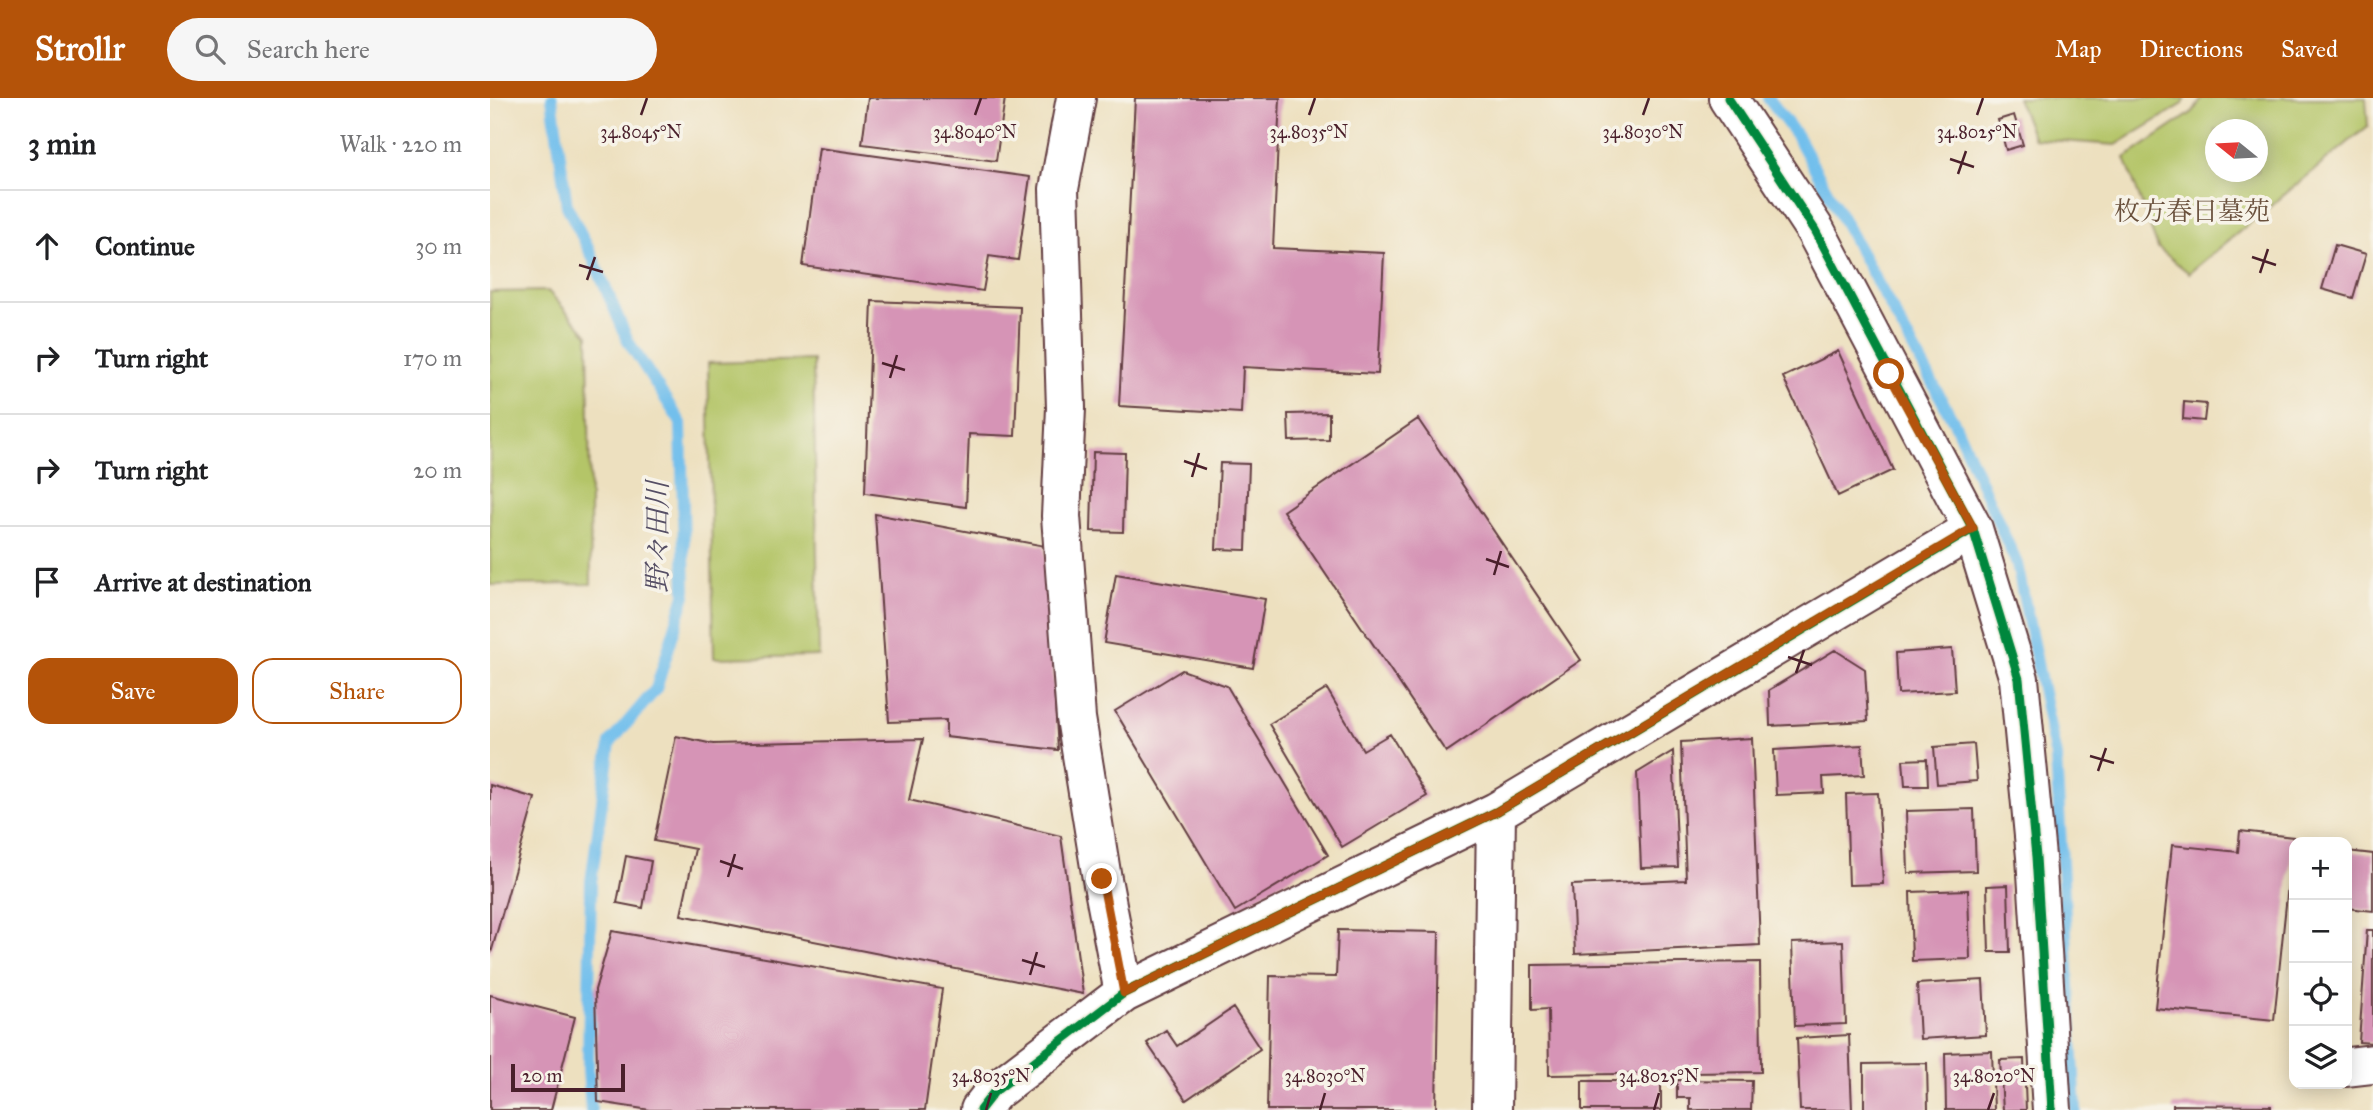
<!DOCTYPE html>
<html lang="en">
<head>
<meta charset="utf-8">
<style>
  :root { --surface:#fff; --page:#f6f6f6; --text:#202124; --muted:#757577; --line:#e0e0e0; --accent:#b45309 }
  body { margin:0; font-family:"IM FELL Great Primer","Noto Serif JP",serif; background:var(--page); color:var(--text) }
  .controls { position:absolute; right:21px; bottom:21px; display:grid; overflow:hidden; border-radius:14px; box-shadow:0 4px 18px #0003 }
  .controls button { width:63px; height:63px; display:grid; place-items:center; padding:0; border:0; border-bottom:2px solid var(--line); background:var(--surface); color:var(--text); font:35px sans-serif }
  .compass { position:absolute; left:1715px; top:21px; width:63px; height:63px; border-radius:50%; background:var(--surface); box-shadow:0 4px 18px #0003; rotate:288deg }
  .scale { position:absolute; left:21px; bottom:18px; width:114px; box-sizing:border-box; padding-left:7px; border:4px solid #4a1f2b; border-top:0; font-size:19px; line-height:24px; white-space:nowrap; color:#4a1f2b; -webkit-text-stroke:5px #f7f3e8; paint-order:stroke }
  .stop { position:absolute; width:21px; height:21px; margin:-16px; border:5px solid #b45309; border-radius:50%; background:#fff }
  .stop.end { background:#b45309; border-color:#fff; box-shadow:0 2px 7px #0008 }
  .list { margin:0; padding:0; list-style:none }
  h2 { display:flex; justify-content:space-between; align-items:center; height:91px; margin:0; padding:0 28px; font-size:30px }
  h2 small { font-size:23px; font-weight:400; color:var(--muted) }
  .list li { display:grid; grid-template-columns:46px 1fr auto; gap:21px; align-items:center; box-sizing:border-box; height:112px; padding:0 28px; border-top:2px solid var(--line) }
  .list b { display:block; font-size:26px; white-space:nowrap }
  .list em { font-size:23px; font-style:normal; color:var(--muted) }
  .actions { display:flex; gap:14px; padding:21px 28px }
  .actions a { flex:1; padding:16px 0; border:2px solid var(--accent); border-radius:21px; text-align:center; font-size:24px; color:var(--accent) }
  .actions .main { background:var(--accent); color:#fff }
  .icon { flex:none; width:38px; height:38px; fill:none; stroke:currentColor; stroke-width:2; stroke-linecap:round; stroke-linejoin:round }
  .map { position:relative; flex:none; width:1883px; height:1012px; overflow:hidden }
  header { display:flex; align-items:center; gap:42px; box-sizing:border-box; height:98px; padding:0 35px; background:var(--accent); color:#fff }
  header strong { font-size:33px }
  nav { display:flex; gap:38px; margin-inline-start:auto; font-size:24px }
  .search { width:490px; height:63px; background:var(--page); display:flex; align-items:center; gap:18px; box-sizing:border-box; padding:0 24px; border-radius:38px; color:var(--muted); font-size:26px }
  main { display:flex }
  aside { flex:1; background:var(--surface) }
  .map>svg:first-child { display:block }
  .green { fill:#b4c568; stroke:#7f724a; stroke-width:2; fill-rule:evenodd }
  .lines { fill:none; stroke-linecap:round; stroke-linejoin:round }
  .stream { stroke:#72bfec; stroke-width:12 }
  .building { fill:#d694b6 }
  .minor-casing { stroke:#623c41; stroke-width:42 }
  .minor { stroke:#fff; stroke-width:38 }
  .cycleway-casing { stroke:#f7f3e8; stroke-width:13 }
  .cycleway { stroke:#00873e; stroke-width:9 }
  .route { stroke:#b45309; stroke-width:9 }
  .ticks { fill:none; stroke:#4a1f2b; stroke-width:2.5 }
  .labels { text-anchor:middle; stroke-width:7; stroke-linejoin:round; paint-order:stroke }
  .park-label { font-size:26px; fill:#6a513d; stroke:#f7f3e8 }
  .water-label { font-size:28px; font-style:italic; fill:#564f65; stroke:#f7f3e8 }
  .ticks-label { font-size:18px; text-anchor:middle; fill:#4a1f2b; stroke:#f7f3e8; stroke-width:7; stroke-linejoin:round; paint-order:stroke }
</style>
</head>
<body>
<header>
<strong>Strollr</strong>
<div class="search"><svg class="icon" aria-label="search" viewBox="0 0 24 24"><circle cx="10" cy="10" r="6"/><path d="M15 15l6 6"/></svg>Search here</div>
<nav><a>Map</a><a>Directions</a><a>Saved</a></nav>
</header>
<main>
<aside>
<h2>3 min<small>Walk · 220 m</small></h2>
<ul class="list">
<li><svg class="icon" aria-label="ahead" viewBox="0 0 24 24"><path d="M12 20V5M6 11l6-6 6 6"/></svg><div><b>Continue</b></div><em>30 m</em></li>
<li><svg class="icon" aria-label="right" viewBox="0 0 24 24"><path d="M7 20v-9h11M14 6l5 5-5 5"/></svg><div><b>Turn right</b></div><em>170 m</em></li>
<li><svg class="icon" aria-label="right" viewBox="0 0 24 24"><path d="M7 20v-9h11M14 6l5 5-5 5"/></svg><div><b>Turn right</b></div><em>20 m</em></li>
<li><svg class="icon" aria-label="arrive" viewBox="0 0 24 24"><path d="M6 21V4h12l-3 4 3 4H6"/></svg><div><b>Arrive at destination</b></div></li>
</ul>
<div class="actions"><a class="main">Save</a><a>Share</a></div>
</aside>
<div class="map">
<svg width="1883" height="1012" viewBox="0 0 1883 1012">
  <rect width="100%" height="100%" fill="#f7f3e8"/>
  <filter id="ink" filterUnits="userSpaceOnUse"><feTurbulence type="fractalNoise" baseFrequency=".0143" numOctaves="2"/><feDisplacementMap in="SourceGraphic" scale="14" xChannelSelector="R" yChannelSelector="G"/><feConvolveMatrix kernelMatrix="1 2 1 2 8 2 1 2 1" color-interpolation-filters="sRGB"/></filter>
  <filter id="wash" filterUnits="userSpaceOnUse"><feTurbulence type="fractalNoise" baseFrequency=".00686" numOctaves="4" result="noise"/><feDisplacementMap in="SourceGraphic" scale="28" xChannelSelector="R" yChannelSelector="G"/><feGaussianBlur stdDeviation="1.57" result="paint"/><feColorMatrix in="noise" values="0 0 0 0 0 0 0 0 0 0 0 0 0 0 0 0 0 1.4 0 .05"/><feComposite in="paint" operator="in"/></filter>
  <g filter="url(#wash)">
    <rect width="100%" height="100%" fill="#ede0bf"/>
    <path class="green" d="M 1527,0 L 1696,0 L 1693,6 L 1626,47 L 1544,41 Z
      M 1712,0 L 1876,0 L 1878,28 L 1699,175 L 1668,150 L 1635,60 L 1703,14 ZM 1726,32 L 1768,32 L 1768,74 L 1726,74 Z
      M 58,193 L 98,237 L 101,486 L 0,487 L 0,194 Z
      M 323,262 L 329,558 L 224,560 L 218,265 Z"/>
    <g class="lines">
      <path class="stream" d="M 62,0 L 77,108 L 102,158 L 138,243 L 191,325 L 195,497 L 166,591 L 120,645 L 101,784 L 98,971 L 101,1012
        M 1278,0 L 1307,38 L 1465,326 L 1527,466 L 1566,659 L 1586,1012"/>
    </g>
    <g id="blocks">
      <path class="building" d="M 378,0 L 515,0 L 506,63 L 372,46 Z
        M 645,0 L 790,0 L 783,150 L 894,155 L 888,276 L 753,269 L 751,315 L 629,308 Z
        M 1524,17 L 1533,47 L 1516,52 L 1508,22 Z
        M 329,50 L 540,79 L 528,162 L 499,158 L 493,193 L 313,168 Z
        M 1845,147 L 1876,156 L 1863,200 L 1832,191 Z
        M 382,203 L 530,209 L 525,338 L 479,336 L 476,409 L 375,395 Z
        M 1348,253 L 1403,372 L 1348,398 L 1293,279 Z
        M 1694,304 L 1716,306 L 1714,323 L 1693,321 Z
        M 839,315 L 839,342 L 799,343 L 798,316 Z
        M 928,321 L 1091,562 L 956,654 L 793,413 Z
        M 603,354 L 635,355 L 633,434 L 601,433 Z
        M 730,365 L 759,366 L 756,452 L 726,451 Z
        M 385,416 L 555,448 L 568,652 L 456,639 L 456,622 L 399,624 Z
        M 626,476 L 775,501 L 763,570 L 614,545 Z
        M 1462,551 L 1465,593 L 1408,596 L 1406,555 Z
        M 1345,552 L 1375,571 L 1378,623 L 1280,628 L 1279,592 Z
        M 692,572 L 737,588 L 838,757 L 745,813 L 625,613 Z
        M 837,591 L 873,652 L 900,636 L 937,698 L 852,749 L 779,626 Z
        M 186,638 L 223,646 L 433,641 L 419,702 L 571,738 L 593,896 L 191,817 L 205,751 L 164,743 Z
        M 1262,640 L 1270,847 L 1085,856 L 1082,787 L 1196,782 L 1191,644 Z
        M 1484,646 L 1487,683 L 1447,686 L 1444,649 Z
        M 1372,647 L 1374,677 L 1333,679 L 1334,695 L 1286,697 L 1284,652 Z
        M 1183,653 L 1188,769 L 1151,770 L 1147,675 Z
        M 1437,661 L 1438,688 L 1415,688 L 1413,662 Z
        M 0,687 L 45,700 L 1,855 L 0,855 Z
        M 1388,695 L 1393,786 L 1359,787 L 1356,696 Z
        M 1484,711 L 1486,773 L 1418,775 L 1416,713 Z
        M 1750,733 L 1803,739 L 1784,922 L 1665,910 L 1682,747 L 1748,754 Z
        M 1857,753 L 1883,756 L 1883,813 L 1857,810 Z
        M 136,758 L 161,763 L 153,810 L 127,805 Z
        M 1518,787 L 1520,854 L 1499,854 L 1497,788 Z
        M 1478,792 L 1480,861 L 1422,863 L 1420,794 Z
        M 848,832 L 949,834 L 946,1012 L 777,1012 L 780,878 L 846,879 Z
        M 1877,832 L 1883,832 L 1883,945 L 1869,944 Z
        M 122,833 L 452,891 L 435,1012 L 160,1012 L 108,1004 L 105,892 Z
        M 1353,843 L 1356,926 L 1305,928 L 1302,845 Z
        M 1270,864 L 1271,974 L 1059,977 L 1058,911 L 1042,912 L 1042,867 Z
        M 1493,882 L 1496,937 L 1430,941 L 1427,886 Z
        M 0,897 L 85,919 L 61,1012 L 0,1012 Z
        M 743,910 L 770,951 L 696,1002 L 657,945 L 676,932 L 687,948 Z
        M 1359,937 L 1362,1012 L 1310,1012 L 1307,940 Z
        M 1502,953 L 1504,1012 L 1456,1012 L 1455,955 Z
        M 1534,961 L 1536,1012 L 1513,1012 L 1510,962 Z
        M 1437,965 L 1438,1012 L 1374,1012 L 1374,966 Z
        M 1187,982 L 1262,983 L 1261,1012 L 1200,1012 L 1200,1000 L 1187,1000 Z
        M 1092,983 L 1171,983 L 1171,1012 L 1092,1012 Z
        M 1683,1007 L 1781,1008 L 1781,1012 L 1683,1012 Z"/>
    </g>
  </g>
  <g filter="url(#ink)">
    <use href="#blocks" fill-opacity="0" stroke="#623c41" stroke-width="2"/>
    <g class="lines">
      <defs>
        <path id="minor" d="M 586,0 L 569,91 L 576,310 L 571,418 L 586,620 L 612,781 L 634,895
          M 1238,0 L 1325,132 L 1483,431 L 1529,581 L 1546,759 L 1562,1012
          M 1857,969 L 1883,966
          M 490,1012 L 504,994 L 634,895 L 1006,714 L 1483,431
          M 1002,1012 L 1006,714"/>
      </defs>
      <use href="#minor" class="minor-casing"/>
      <use href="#minor" class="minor"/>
      <defs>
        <path id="cycleway" d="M 1238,0 L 1325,132 L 1483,431 L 1529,581 L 1546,759 L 1562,1012
          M 490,1012 L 504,994 L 634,895 L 1006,714 L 1483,431"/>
      </defs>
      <use href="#cycleway" class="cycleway-casing"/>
      <use href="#cycleway" class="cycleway"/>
    </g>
  </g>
  <g class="lines" filter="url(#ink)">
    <path class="route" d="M 612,781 L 634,895 L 1006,714 L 1483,430 L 1399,276"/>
  </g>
  <path class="ticks" d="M 151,17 L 157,0M 485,17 L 491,0M 819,17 L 825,0M 1153,17 L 1159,0M 1487,17 L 1493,0M 1460,61 L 1484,69M 1468,76 L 1476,53M 1762,159 L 1786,167M 89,167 L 113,174M 1770,175 L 1778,151M 97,182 L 105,159M 392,265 L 415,272M 400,280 L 407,257M 694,363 L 717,371M 702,379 L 709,355M 996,461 L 1019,469M 1004,477 L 1011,453M 1298,559 L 1322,567M 1306,575 L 1314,552M 1600,658 L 1624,665M 1608,673 L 1616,650M 230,763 L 253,771M 238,779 L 245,756M 532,862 L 555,869M 540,877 L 547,854M 496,1012 L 501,995M 830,1012 L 835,995M 1164,1012 L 1169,995M 1498,1012 L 1504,995"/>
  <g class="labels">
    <g class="park-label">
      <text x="1702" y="122">枚方春日墓苑</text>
    </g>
    <g class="water-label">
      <text transform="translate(167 439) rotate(-90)" y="10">野々田川</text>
    </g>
  </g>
  <g class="ticks-label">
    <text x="151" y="40">34.8045°N</text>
    <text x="485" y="40">34.8040°N</text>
    <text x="819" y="40">34.8035°N</text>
    <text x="1153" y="40">34.8030°N</text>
    <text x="1487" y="40">34.8025°N</text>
    <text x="501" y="984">34.8035°N</text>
    <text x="835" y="984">34.8030°N</text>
    <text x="1169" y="984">34.8025°N</text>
    <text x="1504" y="984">34.8020°N</text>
  </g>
</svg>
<div class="controls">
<button>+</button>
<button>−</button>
<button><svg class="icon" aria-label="locate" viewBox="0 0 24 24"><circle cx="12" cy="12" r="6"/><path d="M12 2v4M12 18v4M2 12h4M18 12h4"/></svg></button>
<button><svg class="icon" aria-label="layers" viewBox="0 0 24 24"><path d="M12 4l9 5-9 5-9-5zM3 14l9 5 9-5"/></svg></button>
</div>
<svg class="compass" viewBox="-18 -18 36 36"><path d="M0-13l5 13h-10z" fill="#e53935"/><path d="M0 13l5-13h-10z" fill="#757577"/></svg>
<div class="scale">20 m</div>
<div class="stop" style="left:1399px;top:276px"></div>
<div class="stop end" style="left:612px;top:781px"></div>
</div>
</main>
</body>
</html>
